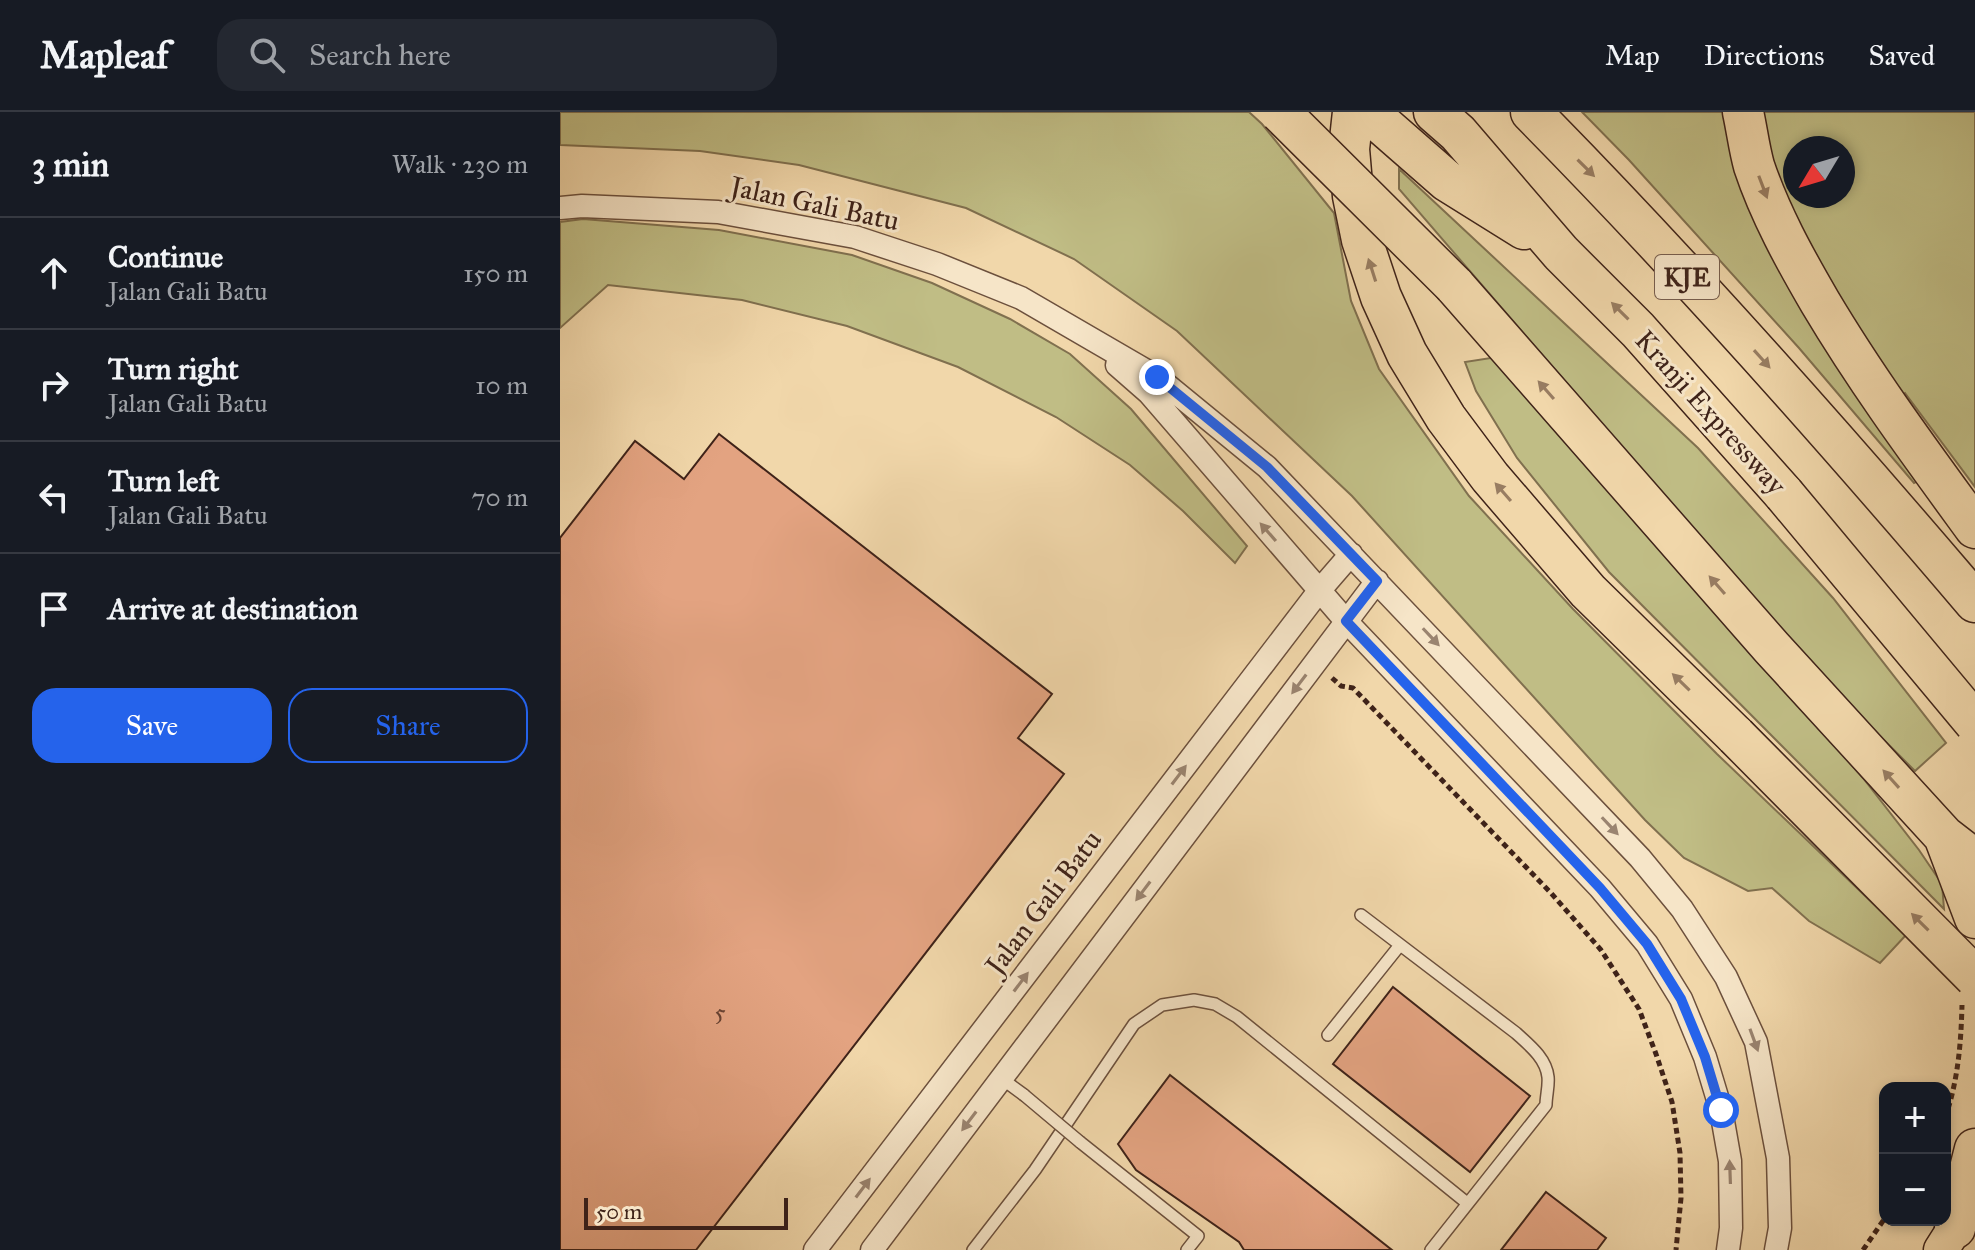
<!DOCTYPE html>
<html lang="en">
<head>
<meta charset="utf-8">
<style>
  :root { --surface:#171b24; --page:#242831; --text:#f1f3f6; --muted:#9ea1a6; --line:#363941; --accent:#2563eb }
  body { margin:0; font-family:"IM FELL Great Primer",serif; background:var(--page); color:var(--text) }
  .controls { position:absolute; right:24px; bottom:24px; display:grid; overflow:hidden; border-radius:16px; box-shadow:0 4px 12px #0003 }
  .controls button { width:72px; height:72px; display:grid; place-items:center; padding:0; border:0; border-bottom:2px solid var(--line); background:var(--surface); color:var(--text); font:40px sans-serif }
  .compass { position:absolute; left:1223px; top:24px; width:72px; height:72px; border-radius:50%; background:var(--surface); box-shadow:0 4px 12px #0003; rotate:232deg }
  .scale { position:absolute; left:24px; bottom:20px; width:204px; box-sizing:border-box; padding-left:8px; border:4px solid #3f2319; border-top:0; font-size:22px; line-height:28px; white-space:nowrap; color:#3f2319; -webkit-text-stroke:6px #f6e5c8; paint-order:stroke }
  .stop { position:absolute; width:24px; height:24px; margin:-18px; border:6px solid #2563eb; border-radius:50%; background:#fff }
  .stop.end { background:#2563eb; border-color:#fff; box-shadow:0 2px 8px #0008 }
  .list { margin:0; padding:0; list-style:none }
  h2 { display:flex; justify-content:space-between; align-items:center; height:104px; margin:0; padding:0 32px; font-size:34px }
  h2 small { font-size:26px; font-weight:400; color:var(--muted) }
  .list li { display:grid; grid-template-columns:52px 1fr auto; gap:24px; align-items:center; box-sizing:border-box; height:112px; padding:0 32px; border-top:2px solid var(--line) }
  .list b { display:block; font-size:30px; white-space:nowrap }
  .list p { margin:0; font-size:26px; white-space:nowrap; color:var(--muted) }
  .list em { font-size:26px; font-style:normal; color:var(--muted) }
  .actions { display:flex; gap:16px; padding:24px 32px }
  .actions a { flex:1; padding:18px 0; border:2px solid var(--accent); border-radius:24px; text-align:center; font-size:28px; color:var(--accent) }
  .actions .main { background:var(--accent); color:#fff }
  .icon { flex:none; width:44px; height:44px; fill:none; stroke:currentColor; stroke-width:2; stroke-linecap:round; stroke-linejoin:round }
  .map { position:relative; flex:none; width:1415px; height:1138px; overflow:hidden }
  header { display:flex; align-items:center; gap:48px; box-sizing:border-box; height:112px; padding:0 40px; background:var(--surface); border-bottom:2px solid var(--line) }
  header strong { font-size:38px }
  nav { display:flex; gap:44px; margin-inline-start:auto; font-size:28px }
  .search { width:560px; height:72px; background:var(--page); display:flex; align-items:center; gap:20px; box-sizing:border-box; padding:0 28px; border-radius:24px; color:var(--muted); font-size:30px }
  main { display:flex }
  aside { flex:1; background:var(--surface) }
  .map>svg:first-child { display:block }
  .green { fill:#c0bd85; stroke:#80704f; stroke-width:2; fill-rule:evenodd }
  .building { fill:#e3a381; stroke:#3f2319; stroke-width:2 }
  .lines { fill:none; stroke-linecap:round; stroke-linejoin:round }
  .service-casing { stroke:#6c503d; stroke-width:14 }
  .minor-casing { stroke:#6c503d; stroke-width:25 }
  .primary-casing { stroke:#3f2319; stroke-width:37 }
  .motorway-casing { stroke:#3f2319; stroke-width:43 }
  .path { stroke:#3f2319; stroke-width:5; stroke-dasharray:6 4; stroke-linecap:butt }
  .service { stroke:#f6e5c8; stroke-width:11 }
  .minor { stroke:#f6e5c8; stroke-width:22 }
  .primary { stroke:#f1d7aa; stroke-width:34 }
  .motorway { stroke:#f1d7aa; stroke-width:40 }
  .service-bridge-casing { stroke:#6c503d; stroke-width:14; stroke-linecap:butt }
  .motorway-bridge-casing { stroke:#3f2319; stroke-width:43; stroke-linecap:butt }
  .service-bridge { stroke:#f6e5c8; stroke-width:11 }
  .motorway-bridge { stroke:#f1d7aa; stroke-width:40 }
  .oneway { fill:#987d62 }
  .oneway2 { fill:#9a8470 }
  .route { stroke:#2563eb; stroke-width:10 }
  .labels { text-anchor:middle; stroke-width:6; stroke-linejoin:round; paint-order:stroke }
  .number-label { font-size:24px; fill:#684333 }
  .shield { fill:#f6e5c8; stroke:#765d4e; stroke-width:2 }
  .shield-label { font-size:26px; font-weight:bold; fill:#3f2319 }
  .street-label { font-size:28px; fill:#3f2319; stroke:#f6e5c8 }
</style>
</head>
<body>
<header>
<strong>Mapleaf</strong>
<div class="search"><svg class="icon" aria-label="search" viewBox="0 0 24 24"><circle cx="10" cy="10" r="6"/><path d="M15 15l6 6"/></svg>Search here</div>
<nav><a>Map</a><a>Directions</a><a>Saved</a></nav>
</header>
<main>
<aside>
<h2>3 min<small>Walk · 230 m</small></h2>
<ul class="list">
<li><svg class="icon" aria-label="ahead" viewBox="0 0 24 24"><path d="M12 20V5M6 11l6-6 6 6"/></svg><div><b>Continue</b><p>Jalan Gali Batu</p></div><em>150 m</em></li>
<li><svg class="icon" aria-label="right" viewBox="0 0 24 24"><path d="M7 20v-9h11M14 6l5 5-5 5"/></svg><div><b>Turn right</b><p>Jalan Gali Batu</p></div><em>10 m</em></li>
<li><svg class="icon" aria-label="left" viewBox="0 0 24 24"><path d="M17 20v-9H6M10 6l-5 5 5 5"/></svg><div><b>Turn left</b><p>Jalan Gali Batu</p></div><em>70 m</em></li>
<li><svg class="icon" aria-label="arrive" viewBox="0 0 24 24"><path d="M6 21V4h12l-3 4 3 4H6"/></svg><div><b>Arrive at destination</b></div></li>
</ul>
<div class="actions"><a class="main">Save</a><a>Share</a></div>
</aside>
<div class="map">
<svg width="1415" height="1138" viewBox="0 0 1415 1138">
  <rect width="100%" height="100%" fill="#f1d7aa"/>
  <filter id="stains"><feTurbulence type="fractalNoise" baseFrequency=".0025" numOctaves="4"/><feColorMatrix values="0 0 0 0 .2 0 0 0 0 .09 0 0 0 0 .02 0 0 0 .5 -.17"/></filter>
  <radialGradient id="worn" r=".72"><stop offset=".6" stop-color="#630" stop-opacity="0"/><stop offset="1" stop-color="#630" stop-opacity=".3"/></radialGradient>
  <path class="green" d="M 0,0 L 689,0 L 702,12 L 774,101 L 791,189 L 819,257 L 909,384 L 1013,497 L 1157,642 L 1346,823 L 1320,851 L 1249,809 L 1212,776 L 1188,779 L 1124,746 L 1085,708 L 792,384 L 617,219 L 514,147 L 406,96 L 239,53 L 140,39 L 0,33 Z
    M 1022,0 L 1415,0 L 1415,375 L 1345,281 L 1316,301 L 1362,367 L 1354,371 L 1239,236 L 1069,48 ZM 1235,36 L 1283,36 L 1283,84 L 1235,84 Z
    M 839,57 L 1138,336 L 1273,486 L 1386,631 L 1355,659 L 1302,606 L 1226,525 L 839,77 Z
    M 23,107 L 159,118 L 292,143 L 372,171 L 450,207 L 510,242 L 571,297 L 687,434 L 675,451 L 623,399 L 570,353 L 496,305 L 398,255 L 287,214 L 182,188 L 48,173 L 0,216 L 0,110 Z
    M 937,245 L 1303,666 L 1359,738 L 1382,772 L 1384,797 L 1049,460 L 957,346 L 916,279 L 905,250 Z"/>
  <path class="building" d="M 159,322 L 492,582 L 458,626 L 504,662 L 136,1138 L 0,1138 L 0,426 L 75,329 L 124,367 Z
    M 833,875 L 970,984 L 910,1060 L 773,952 Z
    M 610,963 L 832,1138 L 684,1138 L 679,1130 L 576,1058 L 558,1032 Z
    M 986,1080 L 1046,1126 L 1037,1138 L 941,1138 Z"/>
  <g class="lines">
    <defs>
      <path id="service" d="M 801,803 L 956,921 C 969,933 986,946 988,965 C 989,974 986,984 986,993 L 871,1138
        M 768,923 L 840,833
        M 441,966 L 464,983
        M 520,1030 L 638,1124 L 627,1138
        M 413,1138 L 475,1058 L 574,912 L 602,893 L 634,888 L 655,892 L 677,905 L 907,1091"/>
      <path id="minor" d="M 0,96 L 22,94 L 158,100 L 295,125 L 377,152 L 461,186 L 597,265 L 707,355 L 1080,746 L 1122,797 L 1166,865 L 1196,930 L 1218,1046 L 1220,1116 L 1216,1138
        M 557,253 L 589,281 L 786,509 L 1040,776 L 1087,832 L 1121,887 L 1145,945 L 1161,998 L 1170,1049 L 1171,1116 L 1168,1138
        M 255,1138 L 759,479 L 791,442
        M 312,1138 L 817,469"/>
      <path id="primary" d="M 1381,1138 L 1409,1094"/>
      <path id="motorway" d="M 793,0 L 789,37 L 793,84 L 802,128 L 821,185 L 847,242 L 886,306 L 930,365 L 1028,479 L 1176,624
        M 808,0 L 887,69 L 964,117
        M 874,0 L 898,21 L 1001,141 L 1078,218 L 1224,382
        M 971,0 C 1126,157 1272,322 1415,490
        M 1183,0 C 1187,18 1189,36 1194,54 C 1210,102 1235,147 1260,190 C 1307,269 1361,342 1415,416
        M 894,173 L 1212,536 L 1384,724 L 1415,748
        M 1384,724 L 1415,806
        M 1395,1116 L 1415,1037"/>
    </defs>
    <use href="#service" class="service-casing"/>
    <use href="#minor" class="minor-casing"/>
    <use href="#primary" class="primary-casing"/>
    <use href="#motorway" class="motorway-casing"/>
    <path class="path" d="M 772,566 L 781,574 L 793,576 L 991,781 L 1041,838 L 1079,897 L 1096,942 L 1112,990 L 1120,1041 L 1121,1086 L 1116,1138
      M 1385,1006 C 1398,969 1401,932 1402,893
      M 1303,1138 L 1325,1106"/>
    <use href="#service" class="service"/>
    <use href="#minor" class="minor"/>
    <use href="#primary" class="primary"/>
    <use href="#motorway" class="motorway"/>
    <defs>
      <path id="service-bridge" d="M 464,983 L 520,1030"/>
      <path id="motorway-bridge" d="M 720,0 L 894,173
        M 1224,382 L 1415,611
        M 1176,624 L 1415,865"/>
    </defs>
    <use href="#service-bridge" class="service-bridge-casing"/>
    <use href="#motorway-bridge" class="motorway-bridge-casing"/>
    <use href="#service-bridge" class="service-bridge"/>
    <use href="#motorway-bridge" class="motorway-bridge"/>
  </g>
  <defs><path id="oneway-solid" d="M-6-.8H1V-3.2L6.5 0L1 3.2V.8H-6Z" transform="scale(2)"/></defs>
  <g class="oneway">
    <use href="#oneway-solid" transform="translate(1026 56) rotate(45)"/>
    <use href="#oneway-solid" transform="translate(1203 75) rotate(69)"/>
    <use href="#oneway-solid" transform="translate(812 158) rotate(-108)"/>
    <use href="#oneway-solid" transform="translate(1060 199) rotate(-135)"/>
    <use href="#oneway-solid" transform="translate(1202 247) rotate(48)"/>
    <use href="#oneway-solid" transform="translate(986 278) rotate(-131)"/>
    <use href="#oneway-solid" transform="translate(943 380) rotate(-131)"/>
    <use href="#oneway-solid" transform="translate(1157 473) rotate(-131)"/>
    <use href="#oneway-solid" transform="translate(1121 570) rotate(-136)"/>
    <use href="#oneway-solid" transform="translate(1331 667) rotate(-132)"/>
    <use href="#oneway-solid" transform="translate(1360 810) rotate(-135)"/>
  </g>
  <g class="oneway2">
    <use href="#oneway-solid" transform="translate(708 420) rotate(-131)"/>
    <use href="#oneway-solid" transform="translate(871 525) rotate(47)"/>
    <use href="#oneway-solid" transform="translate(739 572) rotate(127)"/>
    <use href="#oneway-solid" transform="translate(619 663) rotate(-53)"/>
    <use href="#oneway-solid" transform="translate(1050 714) rotate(47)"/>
    <use href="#oneway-solid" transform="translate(583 779) rotate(127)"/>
    <use href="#oneway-solid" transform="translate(461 870) rotate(-53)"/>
    <use href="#oneway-solid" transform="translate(1194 928) rotate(70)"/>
    <use href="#oneway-solid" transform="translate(409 1009) rotate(127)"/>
    <use href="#oneway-solid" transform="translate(1170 1060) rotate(-92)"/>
    <use href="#oneway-solid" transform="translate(303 1076) rotate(-53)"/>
  </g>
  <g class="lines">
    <path class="route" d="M 597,265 L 707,355 L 817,469 L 786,509 L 1040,776 L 1087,832 L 1121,887 L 1145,945 L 1161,998"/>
  </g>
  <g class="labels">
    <g class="number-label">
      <text x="160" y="908">5</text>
    </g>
    <rect class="shield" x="1095" y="143" width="64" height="44" rx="6"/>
    <g class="shield-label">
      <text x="1127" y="174">KJE</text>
    </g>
    <g class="street-label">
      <text transform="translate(255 91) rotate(12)" y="10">Jalan Gali Batu</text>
      <text transform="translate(1151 300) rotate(48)" y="10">Kranji Expressway</text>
      <text transform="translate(483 790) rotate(-53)" y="10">Jalan Gali Batu</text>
    </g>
  </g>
  <rect width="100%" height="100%" filter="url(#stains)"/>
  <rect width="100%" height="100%" fill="url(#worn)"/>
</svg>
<div class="controls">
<button>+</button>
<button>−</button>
</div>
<svg class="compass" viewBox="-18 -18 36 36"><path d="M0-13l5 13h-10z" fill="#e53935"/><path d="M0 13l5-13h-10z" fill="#9ea1a6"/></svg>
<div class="scale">50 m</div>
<div class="stop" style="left:1161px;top:998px"></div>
<div class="stop end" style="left:597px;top:265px"></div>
</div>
</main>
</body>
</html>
